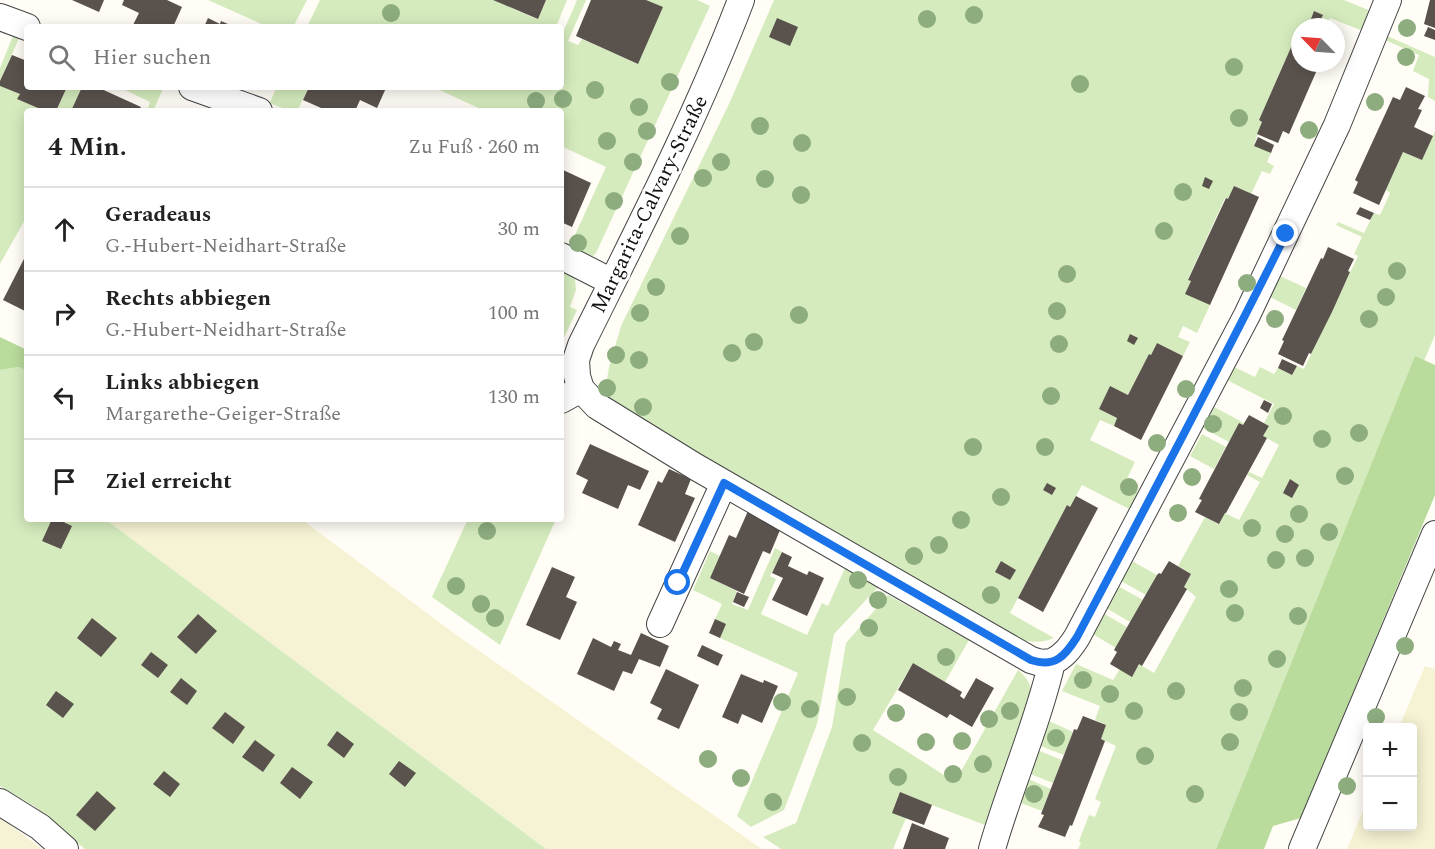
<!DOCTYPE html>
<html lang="de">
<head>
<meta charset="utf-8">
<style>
  :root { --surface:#fff; --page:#f2f2f2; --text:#222; --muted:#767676; --line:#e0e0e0 }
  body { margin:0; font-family:Spectral,serif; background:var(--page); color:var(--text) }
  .controls { position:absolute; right:18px; bottom:18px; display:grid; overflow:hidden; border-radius:6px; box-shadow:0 3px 15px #0003 }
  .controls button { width:54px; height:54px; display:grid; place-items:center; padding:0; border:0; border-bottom:2px solid var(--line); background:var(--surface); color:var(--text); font:30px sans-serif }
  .compass { position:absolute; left:1291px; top:18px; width:54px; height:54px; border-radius:50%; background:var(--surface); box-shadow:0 3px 15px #0003; rotate:295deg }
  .stop { position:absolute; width:18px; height:18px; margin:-14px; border:4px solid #1a73e8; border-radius:50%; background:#fff }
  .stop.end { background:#1a73e8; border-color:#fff; box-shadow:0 2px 6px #0008 }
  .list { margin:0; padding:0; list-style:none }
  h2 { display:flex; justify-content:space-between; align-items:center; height:78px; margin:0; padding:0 24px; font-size:26px }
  h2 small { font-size:20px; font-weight:400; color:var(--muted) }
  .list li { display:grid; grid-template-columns:39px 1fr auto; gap:18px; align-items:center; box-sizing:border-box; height:84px; padding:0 24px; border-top:2px solid var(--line) }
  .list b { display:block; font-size:22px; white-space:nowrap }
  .list p { margin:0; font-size:20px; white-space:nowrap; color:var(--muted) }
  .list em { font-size:20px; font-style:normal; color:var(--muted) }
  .icon { flex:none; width:33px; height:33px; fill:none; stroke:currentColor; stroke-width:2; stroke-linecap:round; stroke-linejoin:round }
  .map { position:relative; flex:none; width:1435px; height:849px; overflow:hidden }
  .search { position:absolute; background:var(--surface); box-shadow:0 3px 15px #0003; left:24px; top:24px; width:540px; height:66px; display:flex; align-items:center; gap:15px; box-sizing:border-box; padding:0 21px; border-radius:6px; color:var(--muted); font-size:22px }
  .panel { position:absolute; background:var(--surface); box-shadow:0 3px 15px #0003; left:24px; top:108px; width:540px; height:414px; border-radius:6px }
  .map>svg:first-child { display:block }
  .farmland { fill:#f6f3d4 }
  .green { fill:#d5ebbd }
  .forest { fill:#b9dc9c }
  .building { fill:#5a524d }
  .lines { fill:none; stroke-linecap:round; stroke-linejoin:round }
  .minor-casing { stroke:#444; stroke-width:28 }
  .minor { stroke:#fff; stroke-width:26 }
  .tree { fill:#8dad7f }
  .route { stroke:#1a73e8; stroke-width:8 }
  .labels { text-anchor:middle; stroke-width:6; stroke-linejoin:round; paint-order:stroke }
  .street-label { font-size:21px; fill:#111; stroke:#fff }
</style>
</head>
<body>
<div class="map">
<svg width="1435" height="849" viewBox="0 0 1435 849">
  <rect width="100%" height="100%" fill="#fffdf5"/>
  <path class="farmland" d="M 105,519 L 301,519 L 455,634 L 762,849 L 546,849 Z
    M 1425,666 L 1435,669 L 1435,849 L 1347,849 L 1367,801 L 1368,826 L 1412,826 L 1412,728 L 1399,727 Z
    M 0,818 L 6,822 L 42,849 L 0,849 Z"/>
  <path class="green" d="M 208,0 L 307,0 L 293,27 L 268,27 Z
    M 320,0 L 493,0 L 537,19 L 546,0 L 567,0 L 556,27 L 307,27 Z
    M 577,0 L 586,0 L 568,41 L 578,45 L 582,39 L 638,64 L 646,0 L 697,0 L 710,6 L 596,253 L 593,256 L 569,248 L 606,167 L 561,146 L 561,111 L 485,111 L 433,87 L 561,87 L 561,37 Z
    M 774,0 L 1344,0 L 1371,11 L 1363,31 L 1330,18 L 1326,27 L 1308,27 L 1304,25 L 1300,27 L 1298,37 L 1296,36 L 1259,120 L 1262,122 L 1254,145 L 1271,153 L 1267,162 L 1274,166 L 1270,174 L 1262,171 L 1251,194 L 1234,186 L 1228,199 L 1225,198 L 1188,279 L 1191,281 L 1186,294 L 1210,305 L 1197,333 L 1183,326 L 1178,337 L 1190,342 L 1183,356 L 1157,343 L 1151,355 L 1149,354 L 1128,395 L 1110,387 L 1099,409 L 1117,418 L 1114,426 L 1100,420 L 1090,440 L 1135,462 L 1124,485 L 1140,493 L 1131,510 L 1082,485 L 1070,507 L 1067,505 L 1010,613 L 1054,638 C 1041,644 1031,641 1017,640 L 727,472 L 604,398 L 609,367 L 621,326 L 729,104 Z
    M 14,33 L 20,36 L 0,81 L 0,68 Z
    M 1387,36 L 1435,57 L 1435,101 L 1428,97 L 1429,79 L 1413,71 L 1419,55 L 1385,40 Z
    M 0,86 L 20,94 L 18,99 L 45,111 L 27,111 L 27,216 L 0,264 Z
    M 67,87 L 82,87 L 71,111 L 56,111 Z
    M 119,87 L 156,87 L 163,89 L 153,111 L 147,111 L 150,102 Z
    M 277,87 L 309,87 L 297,111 L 291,111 L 272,104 L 270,102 Z
    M 1435,131 L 1435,335 L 1424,361 L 1415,357 L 1216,849 L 1078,849 L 1081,843 L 1079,841 L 1089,815 L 1095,817 L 1101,802 L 1095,799 L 1116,746 L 1101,739 L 1106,725 L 1095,720 L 1100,706 L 1062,691 L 1076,664 L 1113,680 L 1120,669 L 1132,676 L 1139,664 L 1154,673 L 1196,597 L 1184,587 L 1191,574 L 1178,566 L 1205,517 L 1218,524 L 1225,513 L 1239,520 L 1260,482 L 1247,475 L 1249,472 L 1262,478 L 1279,445 L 1263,436 L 1269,426 L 1264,423 L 1274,404 L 1227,380 L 1234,367 L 1255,377 L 1260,367 L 1274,374 L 1278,368 L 1292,375 L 1297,366 L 1304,369 L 1358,256 L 1354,254 L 1362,237 L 1336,225 L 1338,222 L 1364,233 L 1374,213 L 1380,215 L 1390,193 L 1386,190 L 1403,152 L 1422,160 Z
    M 561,271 L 575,279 L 576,290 L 570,307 L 577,310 L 561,344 Z
    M 1280,276 L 1306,288 L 1296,310 L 1270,297 Z
    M 19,367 L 27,371 L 27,519 L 105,519 L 546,849 L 85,849 L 34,806 L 0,786 L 0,370 Z
    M 1214,407 L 1244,423 L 1229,442 L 1203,428 Z
    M 1202,434 L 1226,447 L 1214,469 L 1190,456 Z
    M 468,519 L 556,519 L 500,645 L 432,597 Z
    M 775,548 L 782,552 L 770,576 L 776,579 L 761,614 L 807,635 L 822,603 L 828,606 L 845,568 L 878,587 L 834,634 L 817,724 L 784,810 L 751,827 L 737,816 L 798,673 L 709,633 L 722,604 L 693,590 L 710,551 L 720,556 L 710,578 L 737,591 L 732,604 L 748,610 Z
    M 1132,561 L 1157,575 L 1146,595 L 1121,581 Z
    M 1118,586 L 1143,600 L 1130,622 L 1106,608 Z
    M 888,595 L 969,640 L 945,682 L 913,663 L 873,730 L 955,782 L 1018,670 C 1029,679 1032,687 1032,700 L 985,825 L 900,793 L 906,818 L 893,849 L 781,849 L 763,837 L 796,823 L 832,727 L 846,643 Z
    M 1103,613 L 1127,627 L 1116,648 L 1091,633 Z
    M 1049,721 L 1073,732 L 1064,755 L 1038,745 Z
    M 1037,750 L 1062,760 L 1053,783 L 1028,773 Z
    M 1026,778 L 1051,789 L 1042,811 L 1018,802 Z"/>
  <path class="forest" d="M 0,337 L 27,350 L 27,371 L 19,367 L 0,370 Z
    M 1415,356 L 1435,365 L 1435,495 L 1301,818 L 1273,826 L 1264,849 L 1216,849 Z"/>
  <path class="building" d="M 72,0 L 104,0 L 99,12 Z
    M 124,0 L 167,0 L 182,7 L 173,27 L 132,27 L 139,13 L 122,5 Z
    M 493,0 L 546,0 L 538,19 Z
    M 591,0 L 646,0 L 663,7 L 638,64 L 576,36 Z
    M 1430,0 L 1435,0 L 1435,28 L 1424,24 Z
    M 1314,11 L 1323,15 L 1319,23 L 1311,19 Z
    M 208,18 L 220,24 L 221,21 L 235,27 L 204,27 Z
    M 777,18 L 798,27 L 790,46 L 769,37 Z
    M 1428,27 L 1435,30 L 1435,40 L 1424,36 Z
    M 1300,33 L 1300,63 L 1320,63 L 1289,134 L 1283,131 L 1278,143 L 1257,134 L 1262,122 L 1259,120 L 1296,36 L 1298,37 Z
    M 12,55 L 27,61 L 27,87 L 67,87 L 56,111 L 45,111 L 17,99 L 20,94 L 0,86 L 0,81 Z
    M 82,87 L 97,87 L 141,107 L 139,111 L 71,111 Z
    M 309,87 L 385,87 L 386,88 L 377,108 L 360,100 L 355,111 L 328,111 L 303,100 Z
    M 1406,87 L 1425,96 L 1418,109 L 1422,110 L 1414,127 L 1433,136 L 1422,160 L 1403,152 L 1379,205 L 1353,193 L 1358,182 L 1355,180 L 1393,97 L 1400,100 Z
    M 1258,137 L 1274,145 L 1271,153 L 1254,146 Z
    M 561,169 L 591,183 L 572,227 L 561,222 Z
    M 1205,177 L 1213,181 L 1209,189 L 1202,186 Z
    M 1234,186 L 1259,197 L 1210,305 L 1185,294 L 1191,281 L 1188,280 L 1226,198 L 1228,199 Z
    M 1360,207 L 1374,213 L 1370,220 L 1356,214 Z
    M 1328,247 L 1354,259 L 1348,271 L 1350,272 L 1332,312 L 1311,354 L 1309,353 L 1303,366 L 1278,354 L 1284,341 L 1282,340 L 1284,336 L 1321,258 L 1323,259 Z
    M 27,253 L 27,312 L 3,300 Z
    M 1130,334 L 1138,338 L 1134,345 L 1127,341 Z
    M 1157,343 L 1183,356 L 1141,440 L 1114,426 L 1117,418 L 1099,409 L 1110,386 L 1128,395 L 1149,354 L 1151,355 Z
    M 1282,359 L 1297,366 L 1292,375 L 1278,368 Z
    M 1264,400 L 1272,404 L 1268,413 L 1260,408 Z
    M 1249,415 L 1269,426 L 1263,436 L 1267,438 L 1226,513 L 1225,513 L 1219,524 L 1195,512 L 1202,500 L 1199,499 L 1201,495 L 1239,423 L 1243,425 Z
    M 590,444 L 649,471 L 640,490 L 628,485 L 618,509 L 582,493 L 588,480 L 576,474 Z
    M 669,469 L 691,479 L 685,494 L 695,498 L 675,542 L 638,525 L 658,481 L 662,483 Z
    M 1290,479 L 1299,485 L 1292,498 L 1283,493 Z
    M 1047,483 L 1056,488 L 1052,495 L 1043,490 Z
    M 1076,496 L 1098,508 L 1043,612 L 1018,598 L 1067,505 L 1070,507 Z
    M 748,511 L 780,530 L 770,554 L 763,551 L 744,594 L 710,578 L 729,535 L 736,538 Z
    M 52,519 L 57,519 L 72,526 L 61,549 L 42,541 Z
    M 782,552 L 792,557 L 788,566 L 807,575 L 809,571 L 824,578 L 807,616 L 772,600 L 783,578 L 772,573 Z
    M 1001,561 L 1016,570 L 1010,580 L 995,572 Z
    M 1169,561 L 1191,574 L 1184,587 L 1187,589 L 1142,666 L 1139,664 L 1132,677 L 1110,664 L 1117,652 L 1114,650 L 1130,622 L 1157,575 L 1159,573 L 1161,574 Z
    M 552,567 L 575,577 L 566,597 L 577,602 L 560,640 L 526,625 Z
    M 737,592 L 749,597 L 744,607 L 733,602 Z
    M 198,614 L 217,631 L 196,654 L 177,637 Z
    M 92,618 L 117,638 L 101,657 L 77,638 Z
    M 715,619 L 726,624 L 720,638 L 709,633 Z
    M 641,633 L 669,646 L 660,667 L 639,659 L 632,674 L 623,671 L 614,691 L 577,674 L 593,638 L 611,647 L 614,641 L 621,644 L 618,650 L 631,655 Z
    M 702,645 L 723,655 L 718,666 L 697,656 Z
    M 151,652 L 168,665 L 158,678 L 141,665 Z
    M 913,663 L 962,692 L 960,696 L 964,699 L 976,678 L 994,688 L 972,727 L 950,714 L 947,718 L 898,690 Z
    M 666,669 L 699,685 L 679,729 L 657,719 L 662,709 L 650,703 Z
    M 741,674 L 763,683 L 764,680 L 778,686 L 762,723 L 742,714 L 738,724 L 722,717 Z
    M 181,678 L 197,691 L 187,705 L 170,692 Z
    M 56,691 L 74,704 L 63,718 L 46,705 Z
    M 225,712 L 245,727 L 233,744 L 212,728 Z
    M 1083,716 L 1106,725 L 1101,739 L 1105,741 L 1072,826 L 1070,825 L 1065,837 L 1038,827 L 1044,815 L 1041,814 L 1073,732 L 1074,729 L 1077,730 Z
    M 337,731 L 354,744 L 344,758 L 327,745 Z
    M 255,740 L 275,755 L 263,772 L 242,757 Z
    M 399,761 L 416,773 L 405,787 L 389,774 Z
    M 292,767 L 313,782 L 300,799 L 280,783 Z
    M 164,771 L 180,784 L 170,797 L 153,784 Z
    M 97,791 L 116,808 L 95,831 L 76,815 Z
    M 900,792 L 932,805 L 924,825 L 892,813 Z
    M 912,823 L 949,838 L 945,849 L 903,849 Z"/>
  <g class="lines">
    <defs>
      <path id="minor" d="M 741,0 C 696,118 637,232 581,345 L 576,360 L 577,376 L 581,389 L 597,406 L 696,467 L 1031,660 L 1041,663 L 1052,662
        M 0,17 L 27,27
        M 192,87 L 259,111
        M 561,256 L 612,282
        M 561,400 L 581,389
        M 660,624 L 724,483
        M 0,802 L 40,827 L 65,849
        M 992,849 C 1010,786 1037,726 1052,662 C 1064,656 1070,648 1077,637 L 1247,315 L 1337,125 L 1388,0
        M 1302,849 L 1435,534"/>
    </defs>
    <use href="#minor" class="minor-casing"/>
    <use href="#minor" class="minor"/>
  </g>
  <g class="tree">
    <circle cx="391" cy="13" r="9"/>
    <circle cx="974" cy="15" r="9"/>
    <circle cx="927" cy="19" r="9"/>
    <circle cx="1407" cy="28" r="9"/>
    <circle cx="1406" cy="57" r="9"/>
    <circle cx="1234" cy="67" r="9"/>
    <circle cx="670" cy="82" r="9"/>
    <circle cx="1080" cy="84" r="9"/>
    <circle cx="595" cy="90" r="9"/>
    <circle cx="563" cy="99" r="9"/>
    <circle cx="536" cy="101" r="9"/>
    <circle cx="1375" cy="102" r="9"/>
    <circle cx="639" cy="107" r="9"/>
    <circle cx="1239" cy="118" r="9"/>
    <circle cx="760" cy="126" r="9"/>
    <circle cx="1309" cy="130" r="9"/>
    <circle cx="647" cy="131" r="9"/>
    <circle cx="607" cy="141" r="9"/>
    <circle cx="802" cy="143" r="9"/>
    <circle cx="633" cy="162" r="9"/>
    <circle cx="721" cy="162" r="9"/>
    <circle cx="703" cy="178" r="9"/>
    <circle cx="765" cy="179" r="9"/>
    <circle cx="1183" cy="192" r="9"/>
    <circle cx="801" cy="195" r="9"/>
    <circle cx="614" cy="201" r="9"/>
    <circle cx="1164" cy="231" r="9"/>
    <circle cx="680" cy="236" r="9"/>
    <circle cx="578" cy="243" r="9"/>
    <circle cx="1397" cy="271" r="9"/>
    <circle cx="1067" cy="274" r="9"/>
    <circle cx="1247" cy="283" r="9"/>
    <circle cx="656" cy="287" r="9"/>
    <circle cx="1386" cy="297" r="9"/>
    <circle cx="1057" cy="311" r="9"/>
    <circle cx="640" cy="313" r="9"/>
    <circle cx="799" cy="315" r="9"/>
    <circle cx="1275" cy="319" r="9"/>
    <circle cx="1369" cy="319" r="9"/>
    <circle cx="754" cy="342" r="9"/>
    <circle cx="1059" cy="344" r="9"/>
    <circle cx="732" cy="353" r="9"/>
    <circle cx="616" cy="355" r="9"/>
    <circle cx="639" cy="360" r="9"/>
    <circle cx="607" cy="388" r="9"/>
    <circle cx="1186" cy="389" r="9"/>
    <circle cx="1051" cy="396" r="9"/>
    <circle cx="643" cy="407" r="9"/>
    <circle cx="1283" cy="416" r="9"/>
    <circle cx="1213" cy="424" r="9"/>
    <circle cx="1359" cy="433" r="9"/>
    <circle cx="1322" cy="439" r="9"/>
    <circle cx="1157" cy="443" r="9"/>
    <circle cx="973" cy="447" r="9"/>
    <circle cx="1045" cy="447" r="9"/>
    <circle cx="1345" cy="476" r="9"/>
    <circle cx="1192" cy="477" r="9"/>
    <circle cx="1129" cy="487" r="9"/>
    <circle cx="1001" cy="497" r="9"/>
    <circle cx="1178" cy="513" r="9"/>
    <circle cx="1299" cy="514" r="9"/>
    <circle cx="961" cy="520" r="9"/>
    <circle cx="1252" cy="528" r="9"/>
    <circle cx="487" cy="531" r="9"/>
    <circle cx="1329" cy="532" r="9"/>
    <circle cx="1285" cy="534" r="9"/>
    <circle cx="939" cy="545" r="9"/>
    <circle cx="914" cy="556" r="9"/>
    <circle cx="1305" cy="558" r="9"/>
    <circle cx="1276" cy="560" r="9"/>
    <circle cx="858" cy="580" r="9"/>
    <circle cx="456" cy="586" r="9"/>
    <circle cx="1229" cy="589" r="9"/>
    <circle cx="991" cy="595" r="9"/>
    <circle cx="878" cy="600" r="9"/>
    <circle cx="481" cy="604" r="9"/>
    <circle cx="1235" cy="613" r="9"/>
    <circle cx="1298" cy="616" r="9"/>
    <circle cx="495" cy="618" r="9"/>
    <circle cx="869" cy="628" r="9"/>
    <circle cx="1405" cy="646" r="9"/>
    <circle cx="946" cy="657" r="9"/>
    <circle cx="1277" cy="659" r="9"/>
    <circle cx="1083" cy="680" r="9"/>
    <circle cx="1243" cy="688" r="9"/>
    <circle cx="1176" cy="691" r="9"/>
    <circle cx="1110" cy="694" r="9"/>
    <circle cx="847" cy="697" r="9"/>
    <circle cx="782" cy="702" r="9"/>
    <circle cx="810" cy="709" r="9"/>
    <circle cx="1010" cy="711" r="9"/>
    <circle cx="1134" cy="711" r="9"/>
    <circle cx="1239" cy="712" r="9"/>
    <circle cx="896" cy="713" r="9"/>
    <circle cx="1376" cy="717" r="9"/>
    <circle cx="989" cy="719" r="9"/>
    <circle cx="1056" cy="738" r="9"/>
    <circle cx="962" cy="741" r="9"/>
    <circle cx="926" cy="742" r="9"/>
    <circle cx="1230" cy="742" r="9"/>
    <circle cx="862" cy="743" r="9"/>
    <circle cx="1145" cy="756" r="9"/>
    <circle cx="708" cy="759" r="9"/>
    <circle cx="983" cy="764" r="9"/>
    <circle cx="953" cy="774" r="9"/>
    <circle cx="898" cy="777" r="9"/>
    <circle cx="741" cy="778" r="9"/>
    <circle cx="1347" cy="786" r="9"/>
    <circle cx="1034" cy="794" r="9"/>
    <circle cx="1195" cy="794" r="9"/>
    <circle cx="773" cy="802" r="9"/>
  </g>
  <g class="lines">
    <path class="route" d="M 678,583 L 724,483 L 1031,660 C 1055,668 1065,656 1077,637 C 1148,503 1219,369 1286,234"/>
  </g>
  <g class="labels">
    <g class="street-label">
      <text transform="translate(649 204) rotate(-64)" y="7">Margarita-Calvary-Straße</text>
    </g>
  </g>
</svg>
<div class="controls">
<button>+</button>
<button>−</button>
</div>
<svg class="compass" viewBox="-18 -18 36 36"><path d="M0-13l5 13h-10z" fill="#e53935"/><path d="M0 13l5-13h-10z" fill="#767676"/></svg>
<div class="stop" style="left:678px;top:583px"></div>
<div class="stop end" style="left:1286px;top:234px"></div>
<div class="search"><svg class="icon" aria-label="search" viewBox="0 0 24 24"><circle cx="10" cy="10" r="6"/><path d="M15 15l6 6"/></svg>Hier suchen</div>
<section class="panel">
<h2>4 Min.<small>Zu Fuß · 260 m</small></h2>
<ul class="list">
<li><svg class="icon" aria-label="ahead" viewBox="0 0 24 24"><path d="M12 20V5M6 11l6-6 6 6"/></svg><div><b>Geradeaus</b><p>G.-Hubert-Neidhart-Straße</p></div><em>30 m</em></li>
<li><svg class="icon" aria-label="right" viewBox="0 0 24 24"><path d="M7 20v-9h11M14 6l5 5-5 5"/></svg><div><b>Rechts abbiegen</b><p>G.-Hubert-Neidhart-Straße</p></div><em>100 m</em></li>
<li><svg class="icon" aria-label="left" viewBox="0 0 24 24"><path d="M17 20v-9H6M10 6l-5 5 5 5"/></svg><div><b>Links abbiegen</b><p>Margarethe-Geiger-Straße</p></div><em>130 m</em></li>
<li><svg class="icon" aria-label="arrive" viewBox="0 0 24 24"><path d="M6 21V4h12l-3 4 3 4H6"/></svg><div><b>Ziel erreicht</b></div></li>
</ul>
</section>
</div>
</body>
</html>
